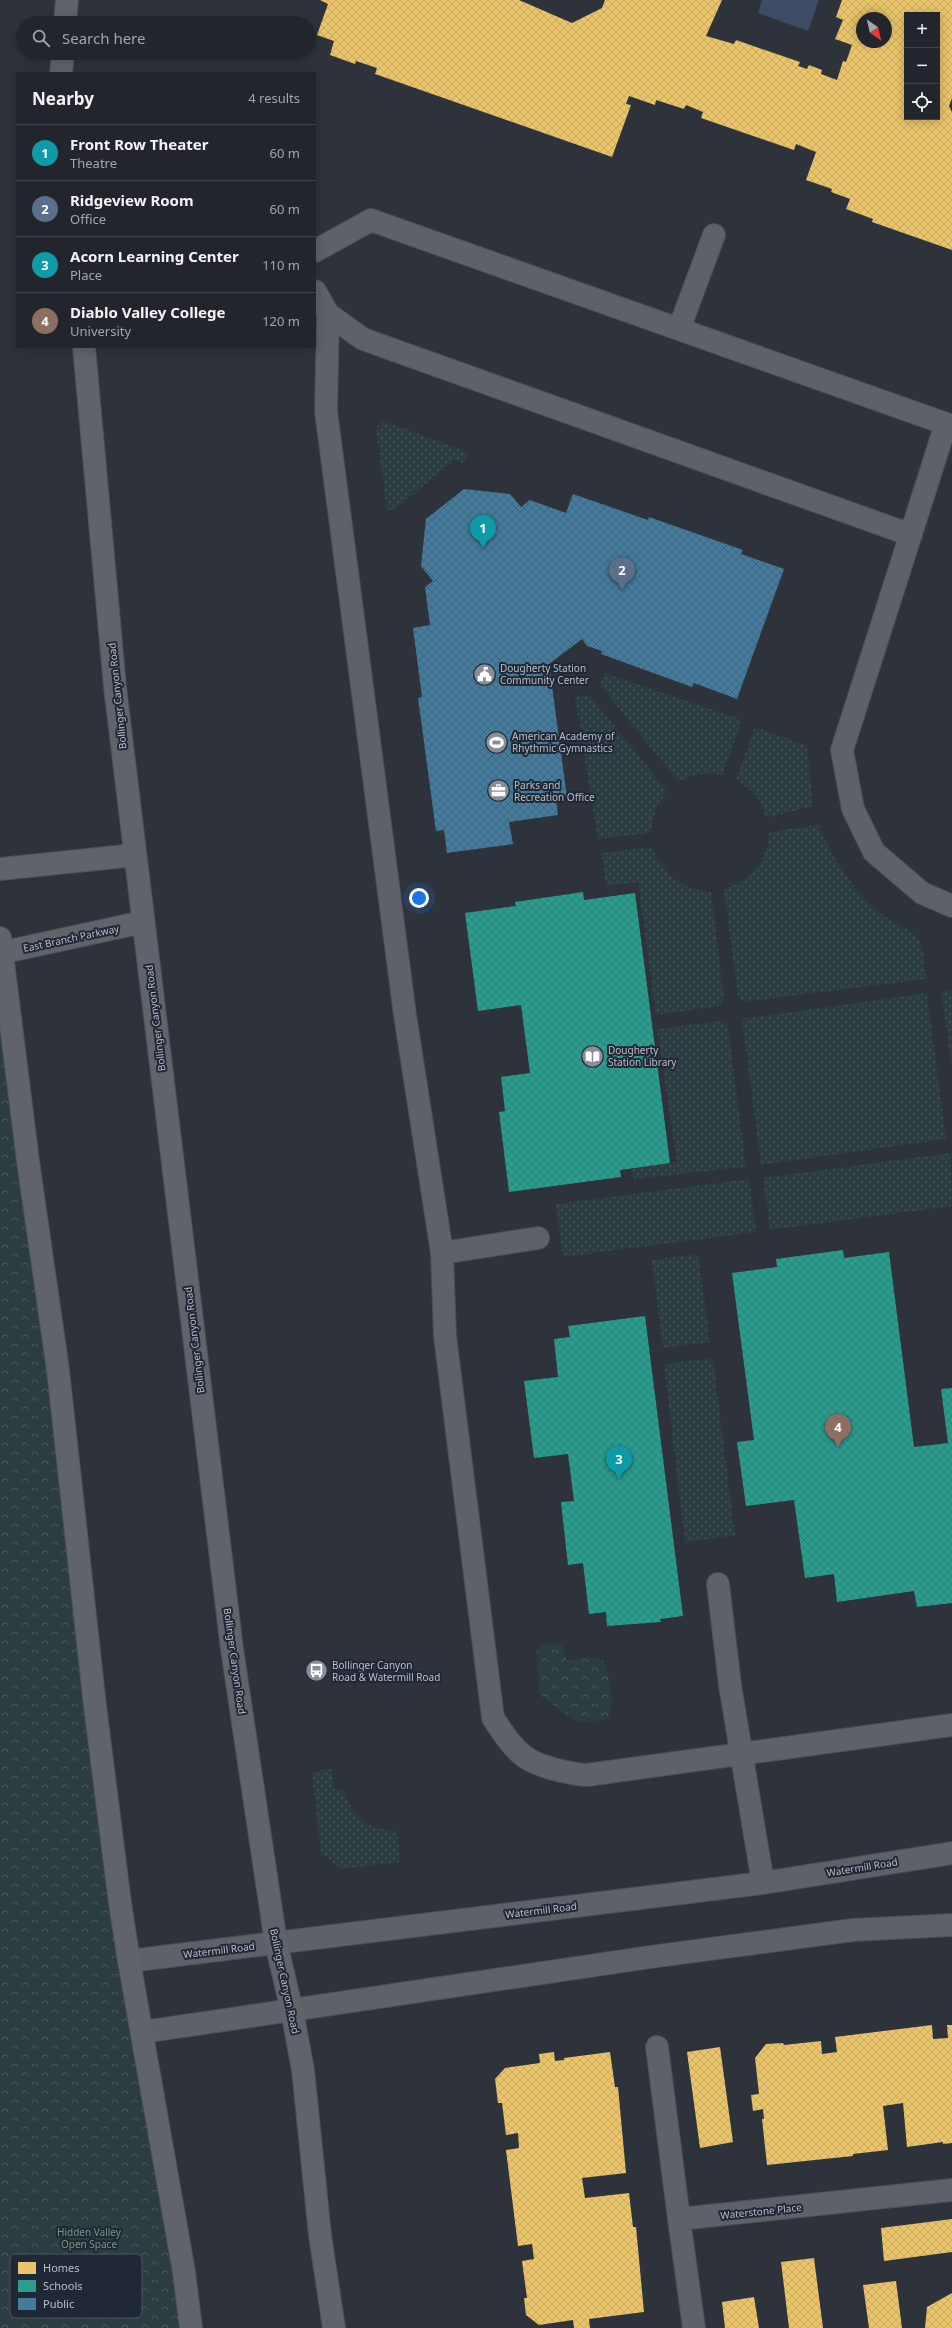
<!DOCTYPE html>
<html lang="en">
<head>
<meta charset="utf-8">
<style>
  :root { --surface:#22262c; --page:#2e3238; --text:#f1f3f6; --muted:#a2a5a9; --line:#3f4348; --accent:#ea580c }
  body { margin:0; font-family:"Noto Sans",sans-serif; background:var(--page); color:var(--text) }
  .controls { position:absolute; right:12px; top:12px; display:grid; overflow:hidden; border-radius:0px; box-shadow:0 2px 10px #0003 }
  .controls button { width:36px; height:36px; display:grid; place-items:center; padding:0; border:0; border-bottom:1px solid var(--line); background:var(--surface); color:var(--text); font:20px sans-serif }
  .compass { position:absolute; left:856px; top:12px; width:36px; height:36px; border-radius:50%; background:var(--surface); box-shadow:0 2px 10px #0003; rotate:146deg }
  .you { position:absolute; left:419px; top:898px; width:14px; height:14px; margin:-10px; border:3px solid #fff; border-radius:50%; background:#1a73e8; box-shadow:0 0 0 6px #1a73e833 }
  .badge { display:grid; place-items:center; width:26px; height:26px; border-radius:50%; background:var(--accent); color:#fff; font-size:13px; font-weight:700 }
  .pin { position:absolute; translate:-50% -33px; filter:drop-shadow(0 1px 2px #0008) }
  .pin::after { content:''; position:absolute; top:21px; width:14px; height:12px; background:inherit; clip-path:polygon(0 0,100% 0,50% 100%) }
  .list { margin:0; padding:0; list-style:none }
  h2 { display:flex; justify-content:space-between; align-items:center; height:52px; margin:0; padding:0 16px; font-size:17px }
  h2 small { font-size:13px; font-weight:400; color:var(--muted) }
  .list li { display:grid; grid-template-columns:26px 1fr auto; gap:12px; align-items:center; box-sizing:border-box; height:56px; padding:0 16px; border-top:1px solid var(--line) }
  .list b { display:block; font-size:15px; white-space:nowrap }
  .list p { margin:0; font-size:13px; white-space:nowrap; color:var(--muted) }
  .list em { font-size:13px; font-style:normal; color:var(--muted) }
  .icon { flex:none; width:22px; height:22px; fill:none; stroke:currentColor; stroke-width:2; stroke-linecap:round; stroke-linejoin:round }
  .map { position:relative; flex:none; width:952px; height:2328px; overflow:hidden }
  .search { position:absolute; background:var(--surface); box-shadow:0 2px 10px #0003; left:16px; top:16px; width:300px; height:44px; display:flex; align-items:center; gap:10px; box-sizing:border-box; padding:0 14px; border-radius:22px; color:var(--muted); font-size:15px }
  .panel { position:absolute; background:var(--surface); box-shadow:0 2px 10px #0003; left:16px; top:72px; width:300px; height:276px; border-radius:0px }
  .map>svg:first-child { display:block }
  .grass { fill:url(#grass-dots) }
  .park { fill:url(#park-crowns) }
  .water { fill:#3d4b64 }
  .homes { fill:url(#homes-cross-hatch); fill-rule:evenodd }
  .schools { fill:url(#schools-cross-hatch) }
  .public { fill:url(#public-cross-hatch) }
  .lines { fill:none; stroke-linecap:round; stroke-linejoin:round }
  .minor-casing { stroke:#4a4d53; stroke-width:24 }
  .major-casing { stroke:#4c4f57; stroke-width:24 }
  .minor { stroke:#5e6168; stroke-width:22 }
  .major { stroke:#60636a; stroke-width:22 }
  .labels { text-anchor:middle; stroke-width:4; stroke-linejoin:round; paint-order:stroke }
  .poi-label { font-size:10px; fill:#b9beca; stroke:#212835; text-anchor:start }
  .street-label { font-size:10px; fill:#b9beca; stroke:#212835 }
  .park-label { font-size:10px; fill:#72997d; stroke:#212835 }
  .key { fill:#212835; stroke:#4f5562; stroke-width:1 }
  .key-label { font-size:11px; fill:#b9beca }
</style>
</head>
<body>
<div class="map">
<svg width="952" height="2328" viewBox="0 0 952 2328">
  <defs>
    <pattern id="grass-dots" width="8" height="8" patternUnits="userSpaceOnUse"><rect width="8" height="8" fill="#2b3d41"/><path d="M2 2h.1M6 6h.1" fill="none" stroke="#48575b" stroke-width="1.8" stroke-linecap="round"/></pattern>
    <pattern id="park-crowns" width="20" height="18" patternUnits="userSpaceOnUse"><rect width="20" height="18" fill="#2b3d41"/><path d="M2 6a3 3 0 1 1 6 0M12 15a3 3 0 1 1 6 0" fill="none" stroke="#48575b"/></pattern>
    <pattern id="homes-cross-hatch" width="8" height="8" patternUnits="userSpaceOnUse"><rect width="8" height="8" fill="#e9c46a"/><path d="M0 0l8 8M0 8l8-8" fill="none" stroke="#c6a861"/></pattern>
    <pattern id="schools-cross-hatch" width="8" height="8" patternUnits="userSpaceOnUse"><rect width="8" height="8" fill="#2a9d8f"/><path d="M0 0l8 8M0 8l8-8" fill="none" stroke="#2e7f76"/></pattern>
    <pattern id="public-cross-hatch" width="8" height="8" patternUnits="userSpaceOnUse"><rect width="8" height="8" fill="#457b9d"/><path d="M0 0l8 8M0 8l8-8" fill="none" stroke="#40647b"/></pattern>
  </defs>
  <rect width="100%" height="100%" fill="#2e323a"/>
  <path class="grass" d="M 383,421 L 468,452 L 464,463 L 454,460 L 394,510 L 387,510 L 376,428 Z
    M 605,673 L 742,720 L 722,775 C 706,771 693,774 679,782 L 600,685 Z
    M 589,695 L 667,791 L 656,808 L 650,833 L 598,839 L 575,697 Z
    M 755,727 L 807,746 L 813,806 L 766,818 C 763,800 751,788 736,780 Z
    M 818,825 C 834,860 855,895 887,918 C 897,925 912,930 919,940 C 925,951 924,967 926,979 L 743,1002 L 738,996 L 724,889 C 751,880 768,861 769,832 Z
    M 651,847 C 664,872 681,892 711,891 L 724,999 L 719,1006 L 656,1015 L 638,882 L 606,886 L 602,853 Z
    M 952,990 L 952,1068 L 941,991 Z
    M 927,993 L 946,1139 L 761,1165 L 742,1019 Z
    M 720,1021 L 726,1024 L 728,1029 L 746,1167 L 634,1179 L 632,1168 L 677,1162 L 657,1029 Z
    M 950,1153 L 952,1206 L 770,1230 L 763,1178 Z
    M 749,1179 L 756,1232 L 563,1257 L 556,1204 Z
    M 698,1254 L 710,1342 L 663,1348 L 652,1260 Z
    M 713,1358 L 735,1536 L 685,1542 L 664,1364 Z
    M 332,1769 L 334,1790 L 344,1790 C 351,1817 369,1830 397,1831 L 400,1862 L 342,1869 L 321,1853 L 312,1772 Z"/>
  <path class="park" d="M 0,953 L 75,1518 L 191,2328 L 0,2328 Z
    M 555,1643 L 563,1646 L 567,1661 L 594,1657 L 603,1660 C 609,1669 616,1709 608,1717 C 601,1722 586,1722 577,1722 L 540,1695 L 536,1652 L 543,1644 Z"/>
  <path class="water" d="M 762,0 L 819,0 L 808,31 L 758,13 Z"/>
  <path class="homes" d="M 320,0 L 519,0 L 572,23 L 602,8 L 605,0 L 722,0 L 706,36 L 734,44 L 736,40 L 800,62 L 798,66 L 807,69 L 809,65 L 822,70 L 821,74 L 837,80 L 843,61 L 846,62 L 852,45 L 835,39 L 843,20 L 836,17 L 842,0 L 952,0 L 952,98 L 949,106 L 952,112 L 952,250 L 872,222 L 873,219 L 846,209 L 850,199 L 831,192 L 832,189 L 806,180 L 816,152 L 796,144 L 794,150 L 701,118 L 703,112 L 686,105 L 684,109 L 656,100 L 655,105 L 629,96 L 626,104 L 631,105 L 612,157 L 375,74 L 377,68 L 356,61 L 355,64 L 330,55 L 334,41 L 317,35 L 328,4 ZM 907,15 L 937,15 L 937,117 L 907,117 ZM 862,18 L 886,18 L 886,42 L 862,42 Z
    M 932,2025 L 933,2039 L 948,2038 L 947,2025 L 952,2025 L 952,2143 L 943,2144 L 943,2142 L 907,2147 L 903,2103 L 883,2106 L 888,2150 L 853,2154 L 853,2156 L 767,2165 L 762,2119 L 764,2119 L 763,2109 L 753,2111 L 751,2095 L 759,2094 L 755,2058 L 766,2044 L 783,2043 L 784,2045 L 821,2041 L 822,2054 L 837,2052 L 835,2037 Z
    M 720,2047 L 733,2142 L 700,2148 L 687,2052 Z
    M 554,2052 L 555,2061 L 564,2060 L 564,2058 L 610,2052 L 615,2087 L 618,2087 L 626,2173 L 582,2178 L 585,2198 L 629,2193 L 633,2227 L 636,2227 L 644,2312 L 589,2319 L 590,2328 L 574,2328 L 573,2320 L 539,2325 L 526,2315 L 524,2298 L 527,2298 L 522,2261 L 534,2259 L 532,2244 L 518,2246 L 506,2150 L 519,2148 L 518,2133 L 506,2135 L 502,2103 L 498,2103 L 495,2079 L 505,2068 L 540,2063 L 539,2054 Z
    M 952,2219 L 952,2252 L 884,2261 L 881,2228 Z
    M 814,2258 L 823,2328 L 789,2328 L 781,2262 Z
    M 896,2281 L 902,2328 L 869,2328 L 863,2285 Z
    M 952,2293 L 952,2328 L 925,2328 L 927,2307 Z
    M 754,2297 L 759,2328 L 725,2328 L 722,2302 Z"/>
  <path class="schools" d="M 583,892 L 584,900 L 635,893 L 670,1163 L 620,1170 L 621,1177 L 509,1192 L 499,1112 L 505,1111 L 501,1077 L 530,1073 L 521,1005 L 478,1011 L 465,913 L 516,906 L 515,902 Z
    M 843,1250 L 844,1258 L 889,1252 L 914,1447 L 948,1443 L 941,1389 L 952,1388 L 952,1603 L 917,1607 L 914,1591 L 837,1602 L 834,1574 L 805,1578 L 794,1500 L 746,1506 L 737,1442 L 754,1440 L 732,1273 L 777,1267 L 776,1259 Z
    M 645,1316 L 683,1616 L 660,1619 L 661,1622 L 607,1626 L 606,1612 L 589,1614 L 583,1563 L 568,1565 L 561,1502 L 574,1501 L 568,1454 L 534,1458 L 524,1381 L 558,1377 L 554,1339 L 570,1337 L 568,1326 Z"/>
  <path class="public" d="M 464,489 L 510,494 L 521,507 L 530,500 L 566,513 L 573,494 L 648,520 L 649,517 L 743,550 L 741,554 L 784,569 L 737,699 L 694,683 L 692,687 L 601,654 L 602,651 L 587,646 L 582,639 L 549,664 L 567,797 L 556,799 L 558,815 L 509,822 L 513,844 L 447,853 L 444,830 L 436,831 L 418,698 L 422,697 L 413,628 L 430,625 L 425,587 L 433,581 L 421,566 L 426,519 Z"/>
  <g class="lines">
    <defs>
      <path id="minor" d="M 315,251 L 371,220 L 952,426
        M 315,291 L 328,314 L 363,339 L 911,535
        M 328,314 L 326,411 L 405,1015 L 442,1253 L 445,1336 L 493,1718 C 502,1731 511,1747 525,1757 C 539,1767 570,1774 587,1775 L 952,1725
        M 679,329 L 714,235
        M 946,424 L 842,750 L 853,809 L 874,852 L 922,893 L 952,906
        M 442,1253 L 538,1238
        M 718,1584 L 730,1685 L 763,1883
        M 129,1961 L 763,1883 L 952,1853
        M 143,2032 L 650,1957 L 853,1930 L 952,1925
        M 657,2047 L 679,2219
        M 694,2328 L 679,2219 L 952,2190"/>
      <path id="major" d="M 65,23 L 67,0
        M 61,73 L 63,53
        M 84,347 L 115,687 L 232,1649 L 276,1943 L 292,2011 L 303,2070 L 320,2235 L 334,2328
        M 0,869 L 135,855
        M 0,938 L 28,1161 L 58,1370 L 95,1706 L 120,1903 L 129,1961 L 184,2272 L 191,2328
        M 0,953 L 143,922"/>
    </defs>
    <use href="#minor" class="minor-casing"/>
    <use href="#major" class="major-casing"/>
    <use href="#minor" class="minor"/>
    <use href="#major" class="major"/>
  </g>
  <defs>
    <symbol id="civic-disc" viewBox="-11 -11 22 22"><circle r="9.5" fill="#888d98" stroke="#212835"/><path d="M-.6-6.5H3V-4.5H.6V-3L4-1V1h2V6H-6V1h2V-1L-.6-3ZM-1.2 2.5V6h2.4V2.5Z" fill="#fff"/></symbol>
    <symbol id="stadium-disc" viewBox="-11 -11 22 22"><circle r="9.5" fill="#888d98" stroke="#212835"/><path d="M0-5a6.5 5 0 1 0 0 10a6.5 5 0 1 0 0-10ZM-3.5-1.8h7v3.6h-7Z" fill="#fff"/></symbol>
    <symbol id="office-disc" viewBox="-11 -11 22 22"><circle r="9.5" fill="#888d98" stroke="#212835"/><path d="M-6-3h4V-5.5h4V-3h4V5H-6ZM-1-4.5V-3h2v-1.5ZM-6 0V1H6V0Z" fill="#fff"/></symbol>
    <symbol id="library-disc" viewBox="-11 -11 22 22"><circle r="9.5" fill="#888d98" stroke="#212835"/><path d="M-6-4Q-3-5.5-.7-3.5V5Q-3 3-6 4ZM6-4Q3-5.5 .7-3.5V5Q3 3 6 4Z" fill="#fff"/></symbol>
    <symbol id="bus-disc" viewBox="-11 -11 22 22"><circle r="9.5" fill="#888d98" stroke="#212835"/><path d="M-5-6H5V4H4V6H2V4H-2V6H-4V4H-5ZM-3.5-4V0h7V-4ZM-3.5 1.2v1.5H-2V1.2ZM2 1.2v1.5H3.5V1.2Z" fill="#fff"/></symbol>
  </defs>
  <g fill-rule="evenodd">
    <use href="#civic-disc" x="472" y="662" width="25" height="25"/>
    <use href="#stadium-disc" x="484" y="730" width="25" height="25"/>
    <use href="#office-disc" x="486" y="778" width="25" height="25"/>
    <use href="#library-disc" x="580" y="1044" width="25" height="25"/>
    <use href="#bus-disc" x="304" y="1658" width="25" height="25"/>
  </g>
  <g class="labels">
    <g class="poi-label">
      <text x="500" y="672">Dougherty Station<tspan x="500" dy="12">Community Center</tspan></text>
      <text x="512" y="740">American Academy of<tspan x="512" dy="12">Rhythmic Gymnastics</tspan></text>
      <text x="514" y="789">Parks and<tspan x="514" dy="12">Recreation Office</tspan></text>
      <text x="608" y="1054">Dougherty<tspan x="608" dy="12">Station Library</tspan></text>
      <text x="332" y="1669">Bollinger Canyon<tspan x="332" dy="12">Road &amp; Watermill Road</tspan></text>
    </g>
    <g class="street-label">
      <text transform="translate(117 696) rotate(-96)" y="4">Bollinger Canyon Road</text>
      <text transform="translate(71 938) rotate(-12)" y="4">East Branch Parkway</text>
      <text transform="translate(155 1018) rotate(-97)" y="4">Bollinger Canyon Road</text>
      <text transform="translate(194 1340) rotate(-97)" y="4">Bollinger Canyon Road</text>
      <text transform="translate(235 1661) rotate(82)" y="4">Bollinger Canyon Road</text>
      <text transform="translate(862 1867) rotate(-9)" y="4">Watermill Road</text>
      <text transform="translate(541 1910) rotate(-7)" y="4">Watermill Road</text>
      <text transform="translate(219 1950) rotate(-7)" y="4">Watermill Road</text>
      <text transform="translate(285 1981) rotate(78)" y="4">Bollinger Canyon Road</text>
      <text transform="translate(761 2211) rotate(-6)" y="4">Waterstone Place</text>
    </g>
    <g class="park-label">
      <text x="89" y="2236">Hidden Valley<tspan x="89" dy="12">Open Space</tspan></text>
    </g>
  </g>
  <rect x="10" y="2254" width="132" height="64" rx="6" class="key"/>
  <rect x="18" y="2262" width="18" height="12" fill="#e9c46a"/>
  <rect x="18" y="2280" width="18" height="12" fill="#2a9d8f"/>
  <rect x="18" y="2298" width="18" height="12" fill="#457b9d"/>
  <g class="key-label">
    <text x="43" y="2272">Homes</text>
    <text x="43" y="2290">Schools</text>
    <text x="43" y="2308">Public</text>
  </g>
</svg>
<div class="controls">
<button>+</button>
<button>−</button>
<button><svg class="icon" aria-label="locate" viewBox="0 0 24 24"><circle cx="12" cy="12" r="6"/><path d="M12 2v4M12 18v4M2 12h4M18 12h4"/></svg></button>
</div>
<svg class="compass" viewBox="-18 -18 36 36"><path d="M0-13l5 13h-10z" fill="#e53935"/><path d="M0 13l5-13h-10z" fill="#a2a5a9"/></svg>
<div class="you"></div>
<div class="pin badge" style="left:483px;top:548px;background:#0f9aa8">1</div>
<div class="pin badge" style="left:622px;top:590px;background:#5c6f8a">2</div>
<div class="pin badge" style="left:619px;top:1479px;background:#0f9aa8">3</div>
<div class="pin badge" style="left:838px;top:1447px;background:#8d6e63">4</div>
<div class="search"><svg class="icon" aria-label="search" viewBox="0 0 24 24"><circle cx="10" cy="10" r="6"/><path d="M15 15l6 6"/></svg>Search here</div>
<section class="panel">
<h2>Nearby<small>4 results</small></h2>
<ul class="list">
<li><span class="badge" style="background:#0f9aa8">1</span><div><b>Front Row Theater</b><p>Theatre</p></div><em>60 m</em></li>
<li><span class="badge" style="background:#5c6f8a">2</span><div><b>Ridgeview Room</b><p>Office</p></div><em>60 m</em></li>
<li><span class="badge" style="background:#0f9aa8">3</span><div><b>Acorn Learning Center</b><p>Place</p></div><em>110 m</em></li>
<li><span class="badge" style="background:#8d6e63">4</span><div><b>Diablo Valley College</b><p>University</p></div><em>120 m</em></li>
</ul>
</section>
</div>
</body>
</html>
